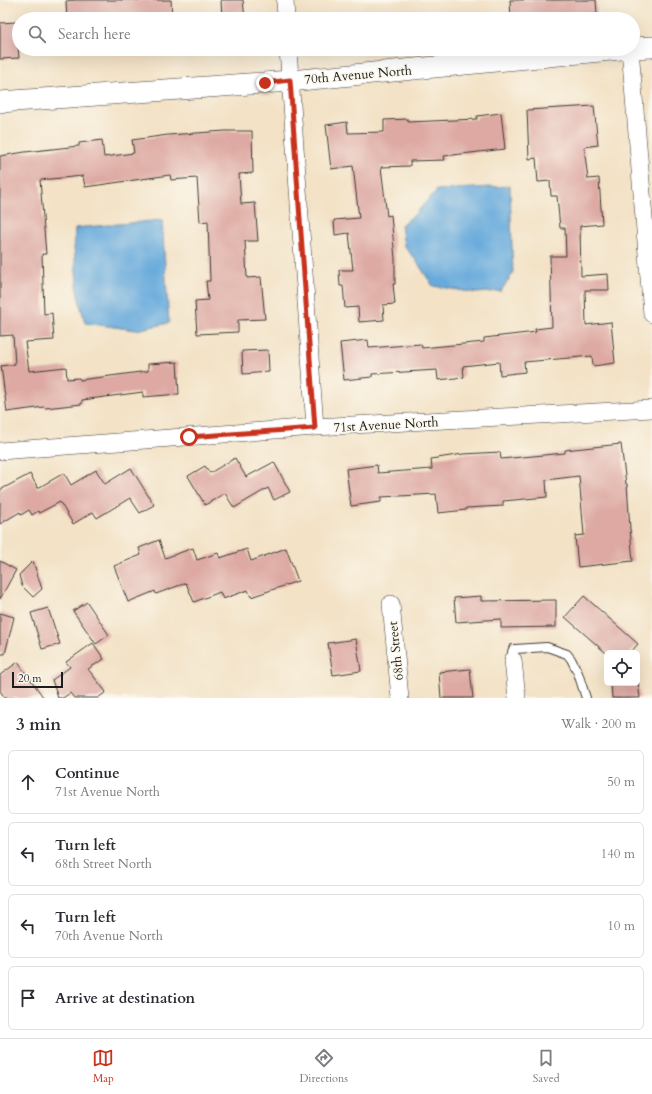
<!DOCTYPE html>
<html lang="en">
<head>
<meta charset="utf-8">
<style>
  :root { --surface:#fff; --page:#f2f2f3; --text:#2b2b33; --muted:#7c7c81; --line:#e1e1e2; --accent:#c8321e }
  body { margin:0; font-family:Cardo,serif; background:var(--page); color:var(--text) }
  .controls { position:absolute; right:12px; bottom:12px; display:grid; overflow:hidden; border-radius:6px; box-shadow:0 4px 16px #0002 }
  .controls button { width:36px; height:36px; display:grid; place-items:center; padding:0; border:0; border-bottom:1px solid var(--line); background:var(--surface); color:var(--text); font:20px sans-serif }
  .scale { position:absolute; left:12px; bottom:10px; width:51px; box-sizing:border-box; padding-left:4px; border:2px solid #1c1c1c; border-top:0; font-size:11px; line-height:14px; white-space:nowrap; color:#1c1c1c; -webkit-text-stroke:3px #fbf7ec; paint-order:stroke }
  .stop { position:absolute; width:12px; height:12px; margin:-9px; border:3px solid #c8321e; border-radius:50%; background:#fff }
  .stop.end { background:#c8321e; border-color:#fff; box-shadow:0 1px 4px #0008 }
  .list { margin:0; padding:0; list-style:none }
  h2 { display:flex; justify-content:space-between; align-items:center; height:52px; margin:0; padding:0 16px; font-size:17px }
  h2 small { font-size:13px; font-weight:400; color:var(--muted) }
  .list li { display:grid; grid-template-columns:26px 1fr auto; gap:12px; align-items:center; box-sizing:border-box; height:64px; margin:0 8px 8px; padding:0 8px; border:1px solid var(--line); border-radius:6px }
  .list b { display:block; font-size:15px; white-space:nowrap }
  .list p { margin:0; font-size:13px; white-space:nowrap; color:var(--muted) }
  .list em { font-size:13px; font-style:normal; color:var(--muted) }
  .icon { flex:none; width:22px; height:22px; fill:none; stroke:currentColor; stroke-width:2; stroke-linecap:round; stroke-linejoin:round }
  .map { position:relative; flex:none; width:652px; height:698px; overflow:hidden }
  .search { position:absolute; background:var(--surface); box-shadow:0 4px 16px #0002; left:12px; right:12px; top:12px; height:44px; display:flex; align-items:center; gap:10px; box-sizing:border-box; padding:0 14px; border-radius:22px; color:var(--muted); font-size:15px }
  .sheet { height:340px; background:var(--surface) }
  nav { display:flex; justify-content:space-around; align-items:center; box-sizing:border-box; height:56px; border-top:1px solid var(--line); background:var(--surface); font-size:11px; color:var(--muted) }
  nav a { display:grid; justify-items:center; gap:2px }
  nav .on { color:var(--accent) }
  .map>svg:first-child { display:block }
  .water { fill:#67aadc; stroke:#42637c }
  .building { fill:#dda9a2 }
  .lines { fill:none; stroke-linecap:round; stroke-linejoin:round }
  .service-casing { stroke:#3c3a36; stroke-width:10 }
  .minor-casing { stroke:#3c3a36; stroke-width:18 }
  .tertiary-casing { stroke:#3c3a36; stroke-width:22 }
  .service { stroke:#fff; stroke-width:8 }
  .minor { stroke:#fff; stroke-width:17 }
  .tertiary { stroke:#fff; stroke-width:21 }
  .route { stroke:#c8321e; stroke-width:5 }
  .labels { text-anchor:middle; stroke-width:3; stroke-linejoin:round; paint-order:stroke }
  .street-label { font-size:13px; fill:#1c1c1c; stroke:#fbf7ec }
</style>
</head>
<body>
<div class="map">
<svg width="652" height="698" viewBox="0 0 652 698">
  <rect width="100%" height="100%" fill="#fbf7ec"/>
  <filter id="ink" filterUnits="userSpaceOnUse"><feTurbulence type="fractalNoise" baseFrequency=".025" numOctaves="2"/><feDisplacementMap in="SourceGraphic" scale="8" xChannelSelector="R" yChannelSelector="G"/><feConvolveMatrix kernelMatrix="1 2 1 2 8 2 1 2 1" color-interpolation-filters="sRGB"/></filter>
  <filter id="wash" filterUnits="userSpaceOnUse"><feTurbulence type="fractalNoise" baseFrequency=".012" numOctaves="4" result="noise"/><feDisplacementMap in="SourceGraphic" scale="16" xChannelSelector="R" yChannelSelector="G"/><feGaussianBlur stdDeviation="0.9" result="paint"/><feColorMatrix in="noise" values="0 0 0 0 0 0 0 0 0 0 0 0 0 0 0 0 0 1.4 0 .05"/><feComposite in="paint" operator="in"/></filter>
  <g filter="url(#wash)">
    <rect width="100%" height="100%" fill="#f3e2c6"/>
    <path class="water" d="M 510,186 L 513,273 L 501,291 L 477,293 L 433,286 L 415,259 L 404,246 L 401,225 L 414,215 L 437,190 Z
      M 162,220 L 169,323 L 136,330 L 85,323 L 78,296 L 74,247 L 75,228 Z"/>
    <g id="blocks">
      <path class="building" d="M 76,0 L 171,0 L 172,19 L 67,19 L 66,1 Z
        M 221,0 L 243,0 L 245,19 L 222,19 Z
        M 510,0 L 596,0 L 597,14 L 528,19 L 511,19 Z
        M 16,22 L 19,58 L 0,59 L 0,23 Z
        M 594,106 L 598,145 L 584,147 L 588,179 L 599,178 L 602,224 L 580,226 L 581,276 L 608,274 L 609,290 L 585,290 L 586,325 L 611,322 L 615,363 L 593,366 L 592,356 L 524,362 L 525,372 L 500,375 L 499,362 L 463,366 L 464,377 L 438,380 L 437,370 L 372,374 L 372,377 L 344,380 L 340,343 L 368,340 L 369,348 L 421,344 L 422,348 L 484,342 L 484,338 L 536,332 L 535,329 L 552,327 L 550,256 L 566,256 L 565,228 L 560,228 L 557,196 L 551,196 L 550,181 L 538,182 L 536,158 L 529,159 L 527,110 Z
        M 501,113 L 505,149 L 444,156 L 445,160 L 410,161 L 410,166 L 381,167 L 387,216 L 391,215 L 395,259 L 395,284 L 393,284 L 395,304 L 383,305 L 384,320 L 359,322 L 358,307 L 345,308 L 343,286 L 340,286 L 339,270 L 353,270 L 349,233 L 335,235 L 334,220 L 359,218 L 353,166 L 331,169 L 326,125 L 347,122 L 348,133 L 384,132 L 384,120 L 408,119 L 408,122 L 477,119 L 477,116 Z
        M 225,131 L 252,131 L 253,173 L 239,174 L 241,204 L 255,203 L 258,241 L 245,241 L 247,278 L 261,277 L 265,319 L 238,320 L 238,332 L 197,334 L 195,301 L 208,300 L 206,281 L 210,281 L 208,221 L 200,222 L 197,178 L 171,180 L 170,175 L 85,187 L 83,176 L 40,180 L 46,254 L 42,254 L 44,314 L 52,313 L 54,340 L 25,342 L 29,371 L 66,367 L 67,379 L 79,378 L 80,380 L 148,371 L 148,364 L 177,362 L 179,394 L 143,397 L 143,392 L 82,400 L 82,404 L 45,408 L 44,407 L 7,412 L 1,366 L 15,364 L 13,335 L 0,336 L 0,156 L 25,152 L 79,146 L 79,143 L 102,140 L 104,157 L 134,153 L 132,140 L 168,135 Z
        M 268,350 L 269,372 L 243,374 L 242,351 Z
        M 621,444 L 626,484 L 627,484 L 630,529 L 633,561 L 578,567 L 575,536 L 584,535 L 579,476 L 546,480 L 547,497 L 503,501 L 503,506 L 466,508 L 466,510 L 438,513 L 436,494 L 381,497 L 381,502 L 351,506 L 346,469 L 377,465 L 378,473 L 432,469 L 431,459 L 463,454 L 500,452 L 501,459 L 565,453 L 565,450 Z
        M 235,458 L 246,477 L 274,462 L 290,492 L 274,500 L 268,488 L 234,508 L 225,493 L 205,505 L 188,476 L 205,466 L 210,473 Z
        M 131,468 L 154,505 L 140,513 L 130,498 L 97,518 L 93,512 L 73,524 L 60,502 L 39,513 L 38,511 L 32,515 L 29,510 L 21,515 L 20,512 L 0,524 L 0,490 L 30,474 L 38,488 L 64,473 L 71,485 L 96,470 L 105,484 Z
        M 159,540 L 165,558 L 193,548 L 197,560 L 218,553 L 220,558 L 247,549 L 251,561 L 286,548 L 298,581 L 251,597 L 248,590 L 223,599 L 220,592 L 194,602 L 186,583 L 156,594 L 155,591 L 128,602 L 114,566 L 141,555 L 139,548 Z
        M 0,561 L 16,570 L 0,599 Z
        M 33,561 L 42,589 L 33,597 L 22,586 L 19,575 Z
        M 481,596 L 481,601 L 556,600 L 556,627 L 501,628 L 501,619 L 456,622 L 454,598 Z
        M 584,596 L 638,644 L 630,653 L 606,653 L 565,617 Z
        M 87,602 L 109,635 L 96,644 L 73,611 Z
        M 48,608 L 60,644 L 42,649 L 31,613 Z
        M 0,613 L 14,617 L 5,654 L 0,654 Z
        M 356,639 L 361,671 L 333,675 L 328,643 Z
        M 93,643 L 104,659 L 88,669 L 106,692 L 98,698 L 74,698 L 70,693 L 63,698 L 58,698 L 52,680 L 70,667 L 66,662 Z
        M 18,662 L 22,668 L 44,698 L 5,698 L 0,691 L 0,675 Z
        M 470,669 L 473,698 L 441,698 L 439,672 Z
        M 611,683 L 638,683 L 640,698 L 612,698 Z"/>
    </g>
  </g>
  <g filter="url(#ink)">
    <use href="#blocks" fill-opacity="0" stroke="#3c3a36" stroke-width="1"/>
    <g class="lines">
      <defs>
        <path id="service" d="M 513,660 L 512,652 L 513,649 L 515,649 L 547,647 L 567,654 L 571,659 L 578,673 L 586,698"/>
        <path id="minor" d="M 285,0 L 286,19
          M 288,49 L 315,427
          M 630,49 L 652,314
          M 0,451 L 315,427 L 652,409
          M 391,604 L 400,698
          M 513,660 L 517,698"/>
        <path id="tertiary" d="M 633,48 L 652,47
          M 0,102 L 290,81 L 621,49"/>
      </defs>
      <use href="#service" class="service-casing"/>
      <use href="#minor" class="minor-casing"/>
      <use href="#tertiary" class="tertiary-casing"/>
      <use href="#service" class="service"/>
      <use href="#minor" class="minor"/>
      <use href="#tertiary" class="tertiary"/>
    </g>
  </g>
  <g class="lines" filter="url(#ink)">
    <path class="route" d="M 189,437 L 315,428 L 290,80 L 265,83"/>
  </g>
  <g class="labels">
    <g class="street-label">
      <text transform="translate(358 74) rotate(-5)" y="5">70th Avenue North</text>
      <text transform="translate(386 424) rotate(-3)" y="5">71st Avenue North</text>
      <text transform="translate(395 651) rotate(-96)" y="5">68th Street</text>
    </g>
  </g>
</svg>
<div class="controls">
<button><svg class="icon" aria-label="locate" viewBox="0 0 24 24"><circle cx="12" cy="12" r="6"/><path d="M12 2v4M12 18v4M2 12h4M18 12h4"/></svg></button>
</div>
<div class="scale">20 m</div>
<div class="stop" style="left:189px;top:437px"></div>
<div class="stop end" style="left:265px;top:83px"></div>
<div class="search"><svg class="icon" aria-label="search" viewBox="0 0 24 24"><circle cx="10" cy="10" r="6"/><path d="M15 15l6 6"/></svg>Search here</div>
</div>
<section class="sheet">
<h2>3 min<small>Walk · 200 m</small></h2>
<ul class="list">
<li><svg class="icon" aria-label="ahead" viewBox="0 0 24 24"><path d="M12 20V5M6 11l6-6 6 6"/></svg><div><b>Continue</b><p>71st Avenue North</p></div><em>50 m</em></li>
<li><svg class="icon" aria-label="left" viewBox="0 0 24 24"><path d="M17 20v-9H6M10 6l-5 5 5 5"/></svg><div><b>Turn left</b><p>68th Street North</p></div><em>140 m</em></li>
<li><svg class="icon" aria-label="left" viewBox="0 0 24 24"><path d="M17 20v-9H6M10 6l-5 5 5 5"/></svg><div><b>Turn left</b><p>70th Avenue North</p></div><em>10 m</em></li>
<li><svg class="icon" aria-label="arrive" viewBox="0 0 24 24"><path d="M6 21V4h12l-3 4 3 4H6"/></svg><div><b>Arrive at destination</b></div></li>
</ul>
</section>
<nav>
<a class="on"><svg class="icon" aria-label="map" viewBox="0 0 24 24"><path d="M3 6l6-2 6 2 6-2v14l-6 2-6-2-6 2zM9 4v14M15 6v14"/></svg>Map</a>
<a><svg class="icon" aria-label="directions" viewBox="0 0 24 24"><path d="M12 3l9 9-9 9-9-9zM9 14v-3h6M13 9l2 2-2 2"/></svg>Directions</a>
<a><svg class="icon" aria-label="saved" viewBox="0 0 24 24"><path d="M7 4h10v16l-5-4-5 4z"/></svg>Saved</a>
</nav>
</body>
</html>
